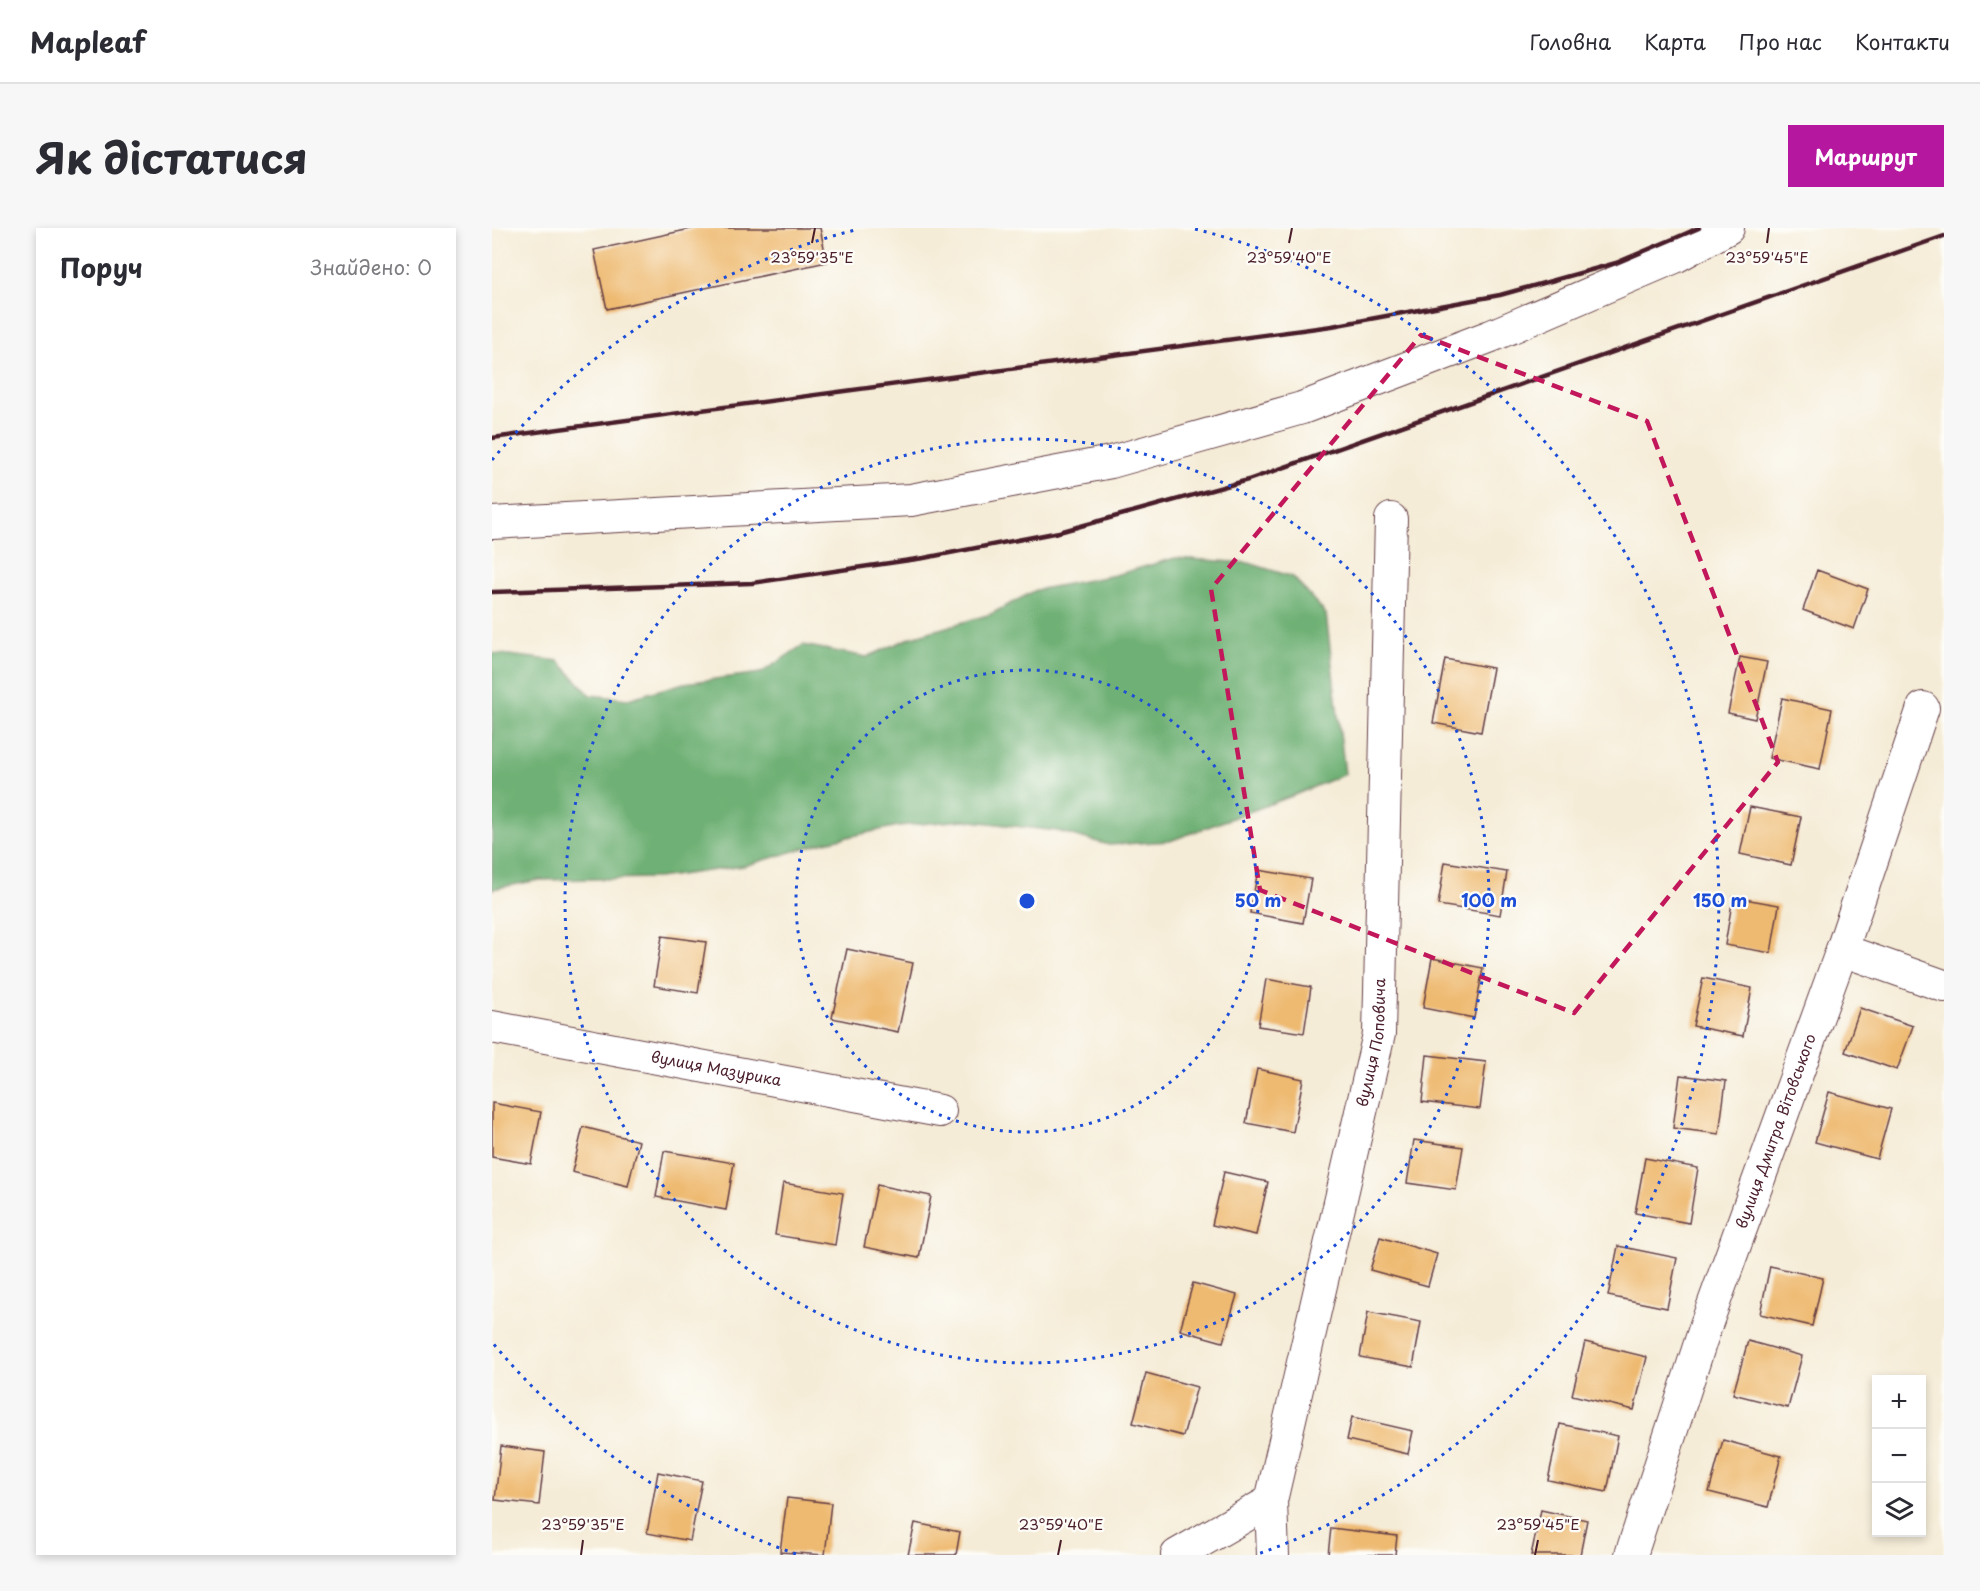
<!DOCTYPE html>
<html lang="uk">
<head>
<meta charset="utf-8">
<style>
  :root { --surface:#fff; --page:#f7f7f7; --text:#2b2b33; --muted:#7c7c81; --line:#e1e1e2; --accent:#b5179e }
  body { margin:0; font-family:"Playpen Sans",sans-serif; background:var(--page); color:var(--text) }
  .controls { position:absolute; right:18px; bottom:18px; display:grid; overflow:hidden; border-radius:0px; box-shadow:0 3px 9px #0003 }
  .controls button { width:54px; height:54px; display:grid; place-items:center; padding:0; border:0; border-bottom:2px solid var(--line); background:var(--surface); color:var(--text); font:30px sans-serif }
  .list { margin:0; padding:0; list-style:none }
  h2 { display:flex; justify-content:space-between; align-items:center; height:78px; margin:0; padding:0 24px; font-size:26px }
  h2 small { font-size:20px; font-weight:400; color:var(--muted) }
  .icon { flex:none; width:33px; height:33px; fill:none; stroke:currentColor; stroke-width:2; stroke-linecap:round; stroke-linejoin:round }
  .map { position:relative; flex:none; width:1452px; height:1327px; overflow:hidden; border-radius:0px }
  header { display:flex; align-items:center; gap:36px; box-sizing:border-box; height:84px; padding:0 30px; background:var(--surface); border-bottom:2px solid var(--line) }
  header strong { font-size:28px }
  nav { display:flex; gap:33px; margin-inline-start:auto; font-size:21px }
  .intro { display:flex; align-items:center; justify-content:space-between; box-sizing:border-box; height:144px; padding:0 36px }
  h1 { margin:0; font-size:42px }
  .button { padding:15px 27px; border-radius:0px; background:var(--accent); color:#fff; font-size:21px; font-weight:700 }
  main { display:flex; gap:36px; padding:0 36px }
  aside { flex:1; background:var(--surface); border-radius:0px; box-shadow:0 3px 9px #0003 }
  .map>svg:first-child { display:block }
  .forest { fill:#6eb074; stroke:#5c6850; stroke-width:1.5 }
  .building { fill:#eeb970 }
  .lines { fill:none; stroke-linecap:round; stroke-linejoin:round }
  .minor-casing { stroke:#643e45; stroke-width:34 }
  .minor { stroke:#fff; stroke-width:32 }
  .rail { stroke:#4a1f2b; stroke-width:4.5 }
  .marked { fill:none; stroke:#c2185b; stroke-width:4.5; stroke-dasharray:12 8; stroke-linejoin:round }
  .ticks { fill:none; stroke:#4a1f2b; stroke-width:2 }
  .ring { fill:none; stroke:#1d4ed8; stroke-width:3; stroke-dasharray:3 6 }
  .labels { text-anchor:middle; stroke-width:4.5; stroke-linejoin:round; paint-order:stroke }
  .street-label { font-size:15px; fill:#4a1f2b; stroke:#fdfcf7 }
  .ticks-label { font-size:15px; text-anchor:middle; fill:#4a1f2b; stroke:#fdfcf7; stroke-width:4.5; stroke-linejoin:round; paint-order:stroke }
  .centre { fill:#1d4ed8; stroke:#fdfcf7; stroke-width:3 }
  .ring-label { font-size:18px; text-anchor:middle; font-weight:bold; fill:#1d4ed8; stroke:#fdfcf7; stroke-width:4.5; stroke-linejoin:round; paint-order:stroke }
</style>
</head>
<body>
<header>
<strong>Mapleaf</strong>
<nav><a>Головна</a><a>Карта</a><a>Про нас</a><a>Контакти</a></nav>
</header>
<div class="intro"><h1>Як дістатися</h1><a class="button">Маршрут</a></div>
<main>
<aside>
<h2>Поруч<small>Знайдено: 0</small></h2>
<ul class="list">
</ul>
</aside>
<div class="map">
<svg width="1452" height="1327" viewBox="0 0 1452 1327">
  <rect width="100%" height="100%" fill="#fdfcf7"/>
  <filter id="ink" filterUnits="userSpaceOnUse"><feTurbulence type="fractalNoise" baseFrequency=".0167" numOctaves="2"/><feDisplacementMap in="SourceGraphic" scale="12" xChannelSelector="R" yChannelSelector="G"/><feConvolveMatrix kernelMatrix="1 2 1 2 8 2 1 2 1" color-interpolation-filters="sRGB"/></filter>
  <filter id="wash" filterUnits="userSpaceOnUse"><feTurbulence type="fractalNoise" baseFrequency=".008" numOctaves="4" result="noise"/><feDisplacementMap in="SourceGraphic" scale="24" xChannelSelector="R" yChannelSelector="G"/><feGaussianBlur stdDeviation="1.35" result="paint"/><feColorMatrix in="noise" values="0 0 0 0 0 0 0 0 0 0 0 0 0 0 0 0 0 1.4 0 .05"/><feComposite in="paint" operator="in"/></filter>
  <g filter="url(#wash)">
    <rect width="100%" height="100%" fill="#f5ecd7"/>
    <path class="forest" d="M 683,330 L 757,335 L 801,349 L 834,386 L 853,546 L 800,568 L 678,613 L 617,617 L 565,603 L 472,592 L 406,598 L 333,614 L 252,638 L 166,650 L 47,652 L 0,661 L 0,425 L 67,433 L 98,467 L 136,471 L 192,455 L 269,445 L 311,417 L 375,429 L 420,409 L 499,386 L 544,362 L 623,347 Z"/>
    <g id="blocks">
      <path class="building" d="M 203,0 L 328,0 L 335,34 L 115,81 L 102,22 Z
        M 1325,342 L 1376,361 L 1362,401 L 1311,382 Z
        M 1248,429 L 1275,434 L 1263,491 L 1236,485 Z
        M 953,431 L 1001,440 L 989,504 L 941,495 Z
        M 1290,470 L 1340,481 L 1328,541 L 1277,530 Z
        M 1258,579 L 1309,589 L 1299,637 L 1248,626 Z
        M 953,634 L 1015,644 L 1008,687 L 946,677 Z
        M 766,642 L 819,651 L 811,695 L 758,685 Z
        M 1241,669 L 1287,677 L 1279,725 L 1233,717 Z
        M 170,708 L 214,714 L 206,765 L 162,758 Z
        M 355,721 L 421,735 L 406,804 L 340,790 Z
        M 940,730 L 991,740 L 982,790 L 931,780 Z
        M 1211,750 L 1260,760 L 1251,808 L 1201,798 Z
        M 774,751 L 819,759 L 812,805 L 766,798 Z
        M 1368,780 L 1421,798 L 1405,842 L 1353,824 Z
        M 935,827 L 994,834 L 988,881 L 930,874 Z
        M 765,841 L 811,851 L 801,904 L 754,895 Z
        M 1188,847 L 1234,853 L 1227,906 L 1181,900 Z
        M 1337,864 L 1399,881 L 1385,931 L 1323,914 Z
        M 0,875 L 49,884 L 39,936 L 0,929 Z
        M 91,899 L 147,913 L 136,958 L 80,944 Z
        M 922,912 L 971,919 L 964,962 L 915,955 Z
        M 172,923 L 242,935 L 234,982 L 164,969 Z
        M 1153,930 L 1206,940 L 1197,995 L 1143,985 Z
        M 732,944 L 776,954 L 764,1007 L 720,997 Z
        M 291,955 L 351,965 L 343,1017 L 283,1007 Z
        M 385,957 L 439,968 L 427,1030 L 372,1019 Z
        M 888,1009 L 945,1026 L 936,1058 L 878,1042 Z
        M 1126,1018 L 1185,1030 L 1175,1080 L 1116,1068 Z
        M 1278,1038 L 1331,1050 L 1320,1098 L 1268,1086 Z
        M 701,1055 L 745,1067 L 731,1114 L 688,1102 Z
        M 876,1084 L 929,1094 L 921,1139 L 868,1129 Z
        M 1256,1113 L 1310,1128 L 1296,1180 L 1241,1166 Z
        M 1093,1114 L 1155,1129 L 1142,1182 L 1080,1167 Z
        M 654,1145 L 705,1159 L 691,1208 L 641,1195 Z
        M 860,1189 L 921,1203 L 916,1226 L 855,1212 Z
        M 1068,1196 L 1126,1208 L 1115,1264 L 1056,1252 Z
        M 1231,1212 L 1289,1228 L 1276,1279 L 1217,1264 Z
        M 9,1218 L 53,1224 L 47,1277 L 3,1272 Z
        M 166,1244 L 210,1253 L 198,1313 L 155,1305 Z
        M 295,1270 L 339,1275 L 333,1327 L 288,1324 Z
        M 1049,1282 L 1095,1292 L 1088,1327 L 1039,1327 Z
        M 423,1295 L 468,1304 L 464,1327 L 416,1327 Z
        M 839,1300 L 905,1308 L 903,1327 L 836,1327 Z"/>
    </g>
  </g>
  <g filter="url(#ink)">
    <use href="#blocks" fill-opacity="0" stroke="#643e45" stroke-width="1.5"/>
    <g class="lines">
      <defs>
        <g id="minor">
          <path d="M 0,295 L 419,272 L 619,234 L 810,180 L 999,108 L 1183,29 L 1236,0"/>
          <path d="M 1350,722 L 1452,758"/>
          <path id="s1" d="M 0,799 L 448,883"/>
          <path d="M 685,1327 L 779,1273"/>
          <path id="s2" d="M 781,1327 L 779,1273 L 887,806 L 899,291"/>
          <path id="s3" d="M 1139,1327 L 1214,1097 L 1350,722 L 1431,480"/>
        </g>
      </defs>
      <use href="#minor" class="minor-casing"/>
      <use href="#minor" class="minor"/>
      <path class="rail" d="M 0,210 L 840,98 L 1008,67 L 1124,35 L 1207,0
        M 0,364 L 260,355 L 432,330 L 567,304 L 756,252 L 1452,8"/>
    </g>
  </g>
  <path class="marked" d="M 929,107 L 1155,193 L 1286,534 L 1082,785 L 768,662 L 719,361 Z"/>
  <path class="ticks" d="M 320,15 L 323,0M 797,15 L 800,0M 1275,15 L 1277,0M 89,1327 L 91,1312M 566,1327 L 569,1312M 1043,1327 L 1046,1312"/>
  <g class="ring">
    <circle cx="535" cy="673" r="231"/>
    <circle cx="535" cy="673" r="462"/>
    <path d="M304 1326A693 693 0 0 1 0 1114M0 232A693 693 0 0 1 367 1M703 1A693 693 0 0 1 766 1326"/>
  </g>
  <g class="labels">
    <g class="street-label">
      <text dy="5" stroke="none"><textPath href="#s2" startOffset="524">вулиця Поповича</textPath></text>
      <text dy="5" stroke="none"><textPath href="#s1" startOffset="228">вулиця Мазурика</textPath></text>
      <text dy="5" stroke="none"><textPath href="#s3" startOffset="448">вулиця Дмитра Вітовського</textPath></text>
    </g>
  </g>
  <g class="ticks-label">
    <text x="320" y="35">23°59'35"E</text>
    <text x="797" y="35">23°59'40"E</text>
    <text x="1275" y="35">23°59'45"E</text>
    <text x="91" y="1302">23°59'35"E</text>
    <text x="569" y="1302">23°59'40"E</text>
    <text x="1046" y="1302">23°59'45"E</text>
  </g>
  <circle cx="535" cy="673" r="9" class="centre"/>
  <g class="ring-label">
    <text x="766" y="679">50 m</text>
    <text x="997" y="679">100 m</text>
    <text x="1228" y="679">150 m</text>
  </g>
</svg>
<div class="controls">
<button>+</button>
<button>−</button>
<button><svg class="icon" aria-label="layers" viewBox="0 0 24 24"><path d="M12 4l9 5-9 5-9-5zM3 14l9 5 9-5"/></svg></button>
</div>
</div>
</main>
</body>
</html>
